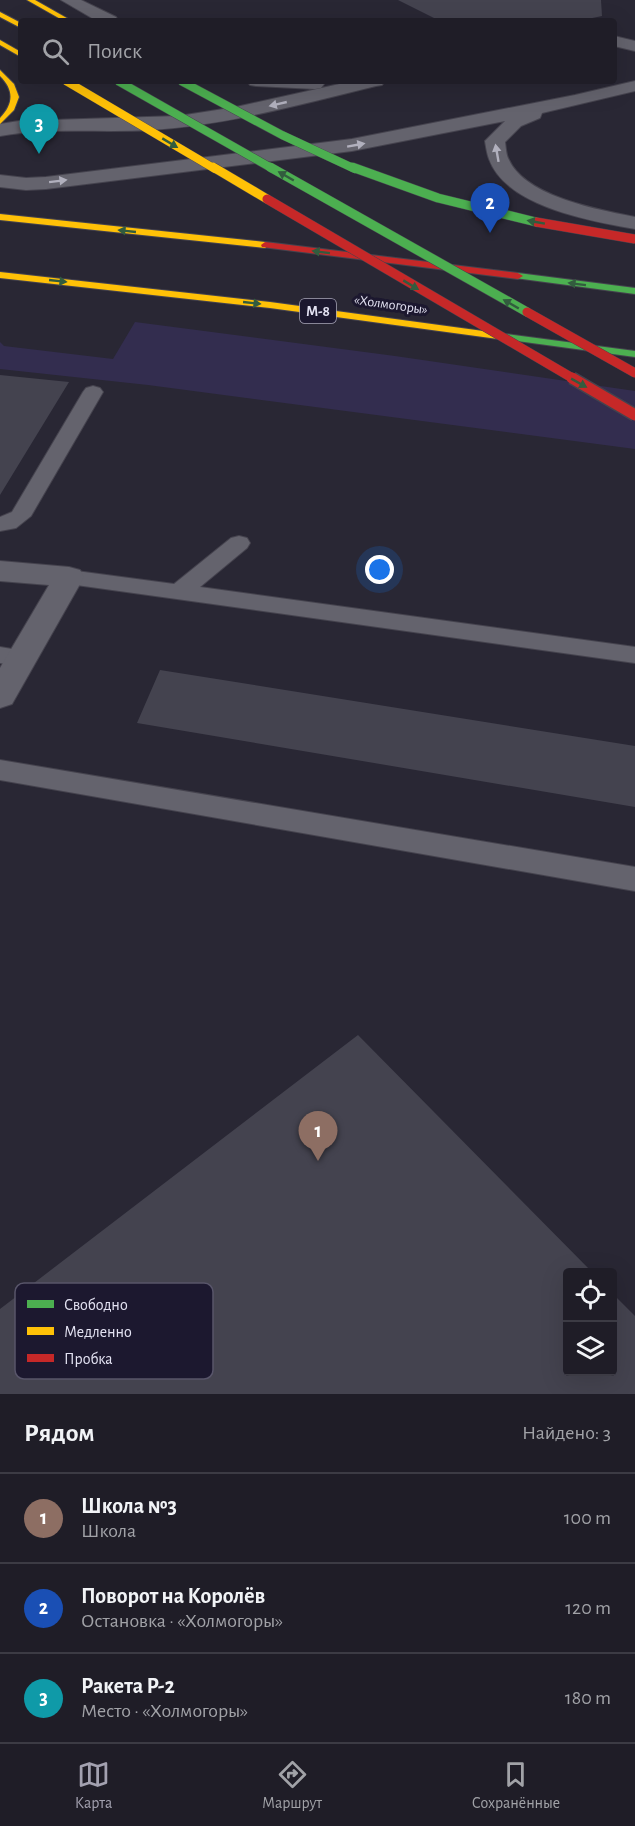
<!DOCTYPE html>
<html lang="ru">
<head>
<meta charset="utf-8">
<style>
  :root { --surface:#1f1d27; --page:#2c2a33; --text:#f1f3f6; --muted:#a1a2a7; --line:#3c3b44; --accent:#a3a1b0 }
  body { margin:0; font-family:"Alegreya Sans",sans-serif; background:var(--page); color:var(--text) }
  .controls { position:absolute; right:18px; bottom:18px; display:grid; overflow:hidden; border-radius:6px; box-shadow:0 6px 24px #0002 }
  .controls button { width:54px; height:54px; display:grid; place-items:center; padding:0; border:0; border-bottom:2px solid var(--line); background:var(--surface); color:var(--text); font:30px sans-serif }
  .you { position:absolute; left:380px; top:570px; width:21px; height:21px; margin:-15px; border:4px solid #fff; border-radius:50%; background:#1a73e8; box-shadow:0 0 0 9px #1a73e833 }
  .badge { display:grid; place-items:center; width:39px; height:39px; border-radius:50%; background:var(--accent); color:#fff; font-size:20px; font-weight:700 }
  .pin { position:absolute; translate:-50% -50px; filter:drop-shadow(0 2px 3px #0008) }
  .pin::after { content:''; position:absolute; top:32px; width:21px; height:18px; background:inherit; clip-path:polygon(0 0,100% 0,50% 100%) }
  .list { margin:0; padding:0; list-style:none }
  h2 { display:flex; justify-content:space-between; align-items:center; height:78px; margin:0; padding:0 24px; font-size:26px }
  h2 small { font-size:20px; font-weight:400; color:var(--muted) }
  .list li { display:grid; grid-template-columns:39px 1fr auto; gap:18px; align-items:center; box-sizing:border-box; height:90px; padding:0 24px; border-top:2px solid var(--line) }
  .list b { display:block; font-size:22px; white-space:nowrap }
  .list p { margin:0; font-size:20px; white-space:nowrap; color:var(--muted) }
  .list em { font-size:20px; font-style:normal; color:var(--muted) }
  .icon { flex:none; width:33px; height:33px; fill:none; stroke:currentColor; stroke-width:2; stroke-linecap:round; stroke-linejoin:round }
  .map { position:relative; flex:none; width:635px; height:1394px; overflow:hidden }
  .search { position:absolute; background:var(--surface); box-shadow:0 6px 24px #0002; left:18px; right:18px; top:18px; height:66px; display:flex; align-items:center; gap:15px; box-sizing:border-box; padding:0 21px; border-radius:6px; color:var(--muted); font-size:22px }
  .sheet { height:348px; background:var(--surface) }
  nav { display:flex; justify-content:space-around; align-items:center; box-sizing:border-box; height:84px; border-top:2px solid var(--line); background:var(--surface); font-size:16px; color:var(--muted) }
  nav a { display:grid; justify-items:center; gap:3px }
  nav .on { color:var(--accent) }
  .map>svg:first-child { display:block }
  .green { fill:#332d4f }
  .building { fill:#44434f }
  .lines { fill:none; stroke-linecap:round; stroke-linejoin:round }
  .lane-casing { stroke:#45434e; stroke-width:2 }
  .street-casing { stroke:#45434e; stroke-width:2 }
  .fast-casing { stroke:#45434e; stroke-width:2 }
  .slow-casing { stroke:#45434e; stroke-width:2 }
  .jam-casing { stroke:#45434e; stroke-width:2 }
  .lane { fill:#64636d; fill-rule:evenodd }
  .street { fill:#64636d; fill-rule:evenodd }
  .fast { fill:#4caf50; fill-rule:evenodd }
  .slow { fill:#ffc107; fill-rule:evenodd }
  .jam { fill:#c62828; fill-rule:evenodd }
  .fast-bridge-far1-casing { stroke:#45434e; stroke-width:9; stroke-linecap:butt }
  .fast-bridge-casing { stroke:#45434e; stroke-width:10; stroke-linecap:butt }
  .slow-bridge-far1-casing { stroke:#45434e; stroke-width:9; stroke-linecap:butt }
  .slow-bridge-casing { stroke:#45434e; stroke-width:10; stroke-linecap:butt }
  .jam-bridge-far1-casing { stroke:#45434e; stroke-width:10; stroke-linecap:butt }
  .jam-bridge-casing { stroke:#45434e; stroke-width:14; stroke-linecap:butt }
  .fast-bridge-far1 { stroke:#4caf50; stroke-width:8 }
  .fast-bridge { stroke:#4caf50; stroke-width:9 }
  .slow-bridge-far1 { stroke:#ffc107; stroke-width:8 }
  .slow-bridge { stroke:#ffc107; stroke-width:9 }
  .jam-bridge-far1 { stroke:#c62828; stroke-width:9 }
  .jam-bridge { stroke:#c62828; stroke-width:11 }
  .oneway { fill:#b1b0bd }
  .oneway2 { fill:#325c3e }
  .labels { text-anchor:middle; stroke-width:6; stroke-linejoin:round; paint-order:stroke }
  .far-street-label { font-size:14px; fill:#e4e3f3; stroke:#1c182f }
  .shield { fill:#1c182f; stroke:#a8a6b8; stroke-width:1.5 }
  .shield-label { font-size:15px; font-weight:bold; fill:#e4e3f3 }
  .key { fill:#1c182f; stroke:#58556a; stroke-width:1.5 }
  .key-label { font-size:16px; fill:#e4e3f3 }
</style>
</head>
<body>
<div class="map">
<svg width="635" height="1394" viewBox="0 0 635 1394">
  <rect width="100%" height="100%" fill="#292734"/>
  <path class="green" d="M 135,322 L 395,356 L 635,391 L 635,449 L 148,385 L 0,369 L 0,342 L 4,346 L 113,359 Z"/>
  <path class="building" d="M 398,0 L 601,0 L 602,16 L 578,21 L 440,21 Z
    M 0,375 L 69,382 L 0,495 Z
    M 160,670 L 635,746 L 635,807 L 137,723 Z
    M 358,1035 L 592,1272 L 567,1272 L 567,1371 L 612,1371 L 612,1293 L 635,1316 L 635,1394 L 0,1394 L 0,1309 Z"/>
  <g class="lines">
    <defs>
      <path id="lane" d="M 93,386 L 100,388 L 103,392 L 31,516 L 16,528 L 0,531 L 0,517 L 12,512 L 83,392 L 86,388 Z
        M 239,536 L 247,538 L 250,543 L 247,548 L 200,587 L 635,647 L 635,663 L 69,584 L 61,582 L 57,577 L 61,572 L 69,570 L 174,584 L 231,538 Z
        M 0,647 L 30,652 L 33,658 L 30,664 L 21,667 L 0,663 Z
        M 0,760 L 635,867 L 635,891 L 0,780 Z"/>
      <path id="street" d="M 61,0 L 81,0 L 116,17 L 118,21 L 97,21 Z
        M 614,36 L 635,41 L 635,51 L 614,46 Z
        M 247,81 L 322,81 L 324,84 L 321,88 L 315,89 L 256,86 L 250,85 Z
        M 353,81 L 385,81 L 382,85 L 376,86 C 302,104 227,125 151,130 C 100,133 50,127 0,136 L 0,124 L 19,121 L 179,116 L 236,107 Z
        M 635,81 L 635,91 L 542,113 L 540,118 L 521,126 L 505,142 C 506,148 506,155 509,160 C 526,197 600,210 635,217 L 635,229 C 592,221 506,207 489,159 C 487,154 486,147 485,141 L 505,121 L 352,151 L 46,189 L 26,190 L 0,187 L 0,175 L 26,178 L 46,177 L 352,139 L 575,95 Z
        M 0,561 L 69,567 L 80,570 L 84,577 L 12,704 L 0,708 L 0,668 L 49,585 L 0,581 Z"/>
      <path id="fast" d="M 518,273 L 635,288 L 635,294 L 515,278 L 515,274 Z
        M 498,333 L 635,351 L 635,357 L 495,338 L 495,334 Z"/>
      <path id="slow" d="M 27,0 L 35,0 L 72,21 L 64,21 Z
        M 0,12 L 21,23 L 21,28 L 0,17 Z
        M 0,40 L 21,52 L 21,57 L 0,45 Z
        M 0,70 L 14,84 L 19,97 L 14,110 L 0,124 L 0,118 C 14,103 14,90 0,76 Z
        M 0,214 L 265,242 L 269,245 L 265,248 L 0,220 Z
        M 0,272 L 270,302 L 498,333 L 503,336 L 498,339 L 270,308 L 0,278 Z"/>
      <path id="jam" d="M 265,242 L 518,273 L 523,276 L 518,279 L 262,247 L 261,245 Z"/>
    </defs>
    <use href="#lane" class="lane-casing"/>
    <use href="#street" class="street-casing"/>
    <use href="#fast" class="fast-casing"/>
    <use href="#slow" class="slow-casing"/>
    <use href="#jam" class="jam-casing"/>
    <use href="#lane" class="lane"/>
    <use href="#street" class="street"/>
    <use href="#fast" class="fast"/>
    <use href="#slow" class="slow"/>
    <use href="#jam" class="jam"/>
    <defs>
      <path id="fast-bridge-far1" d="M 118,81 L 273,169
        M 181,81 L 282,135 L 355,169"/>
      <path id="fast-bridge" d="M 270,167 L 527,312
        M 352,167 L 438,198 L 536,222"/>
      <path id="slow-bridge-far1" d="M 66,81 L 215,169"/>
      <path id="slow-bridge" d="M 213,167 L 267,199"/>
      <path id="jam-bridge-far1" d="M 267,199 L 574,379
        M 536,222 L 635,239
        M 527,312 L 635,373"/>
      <path id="jam-bridge" d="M 572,378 L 635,415"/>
    </defs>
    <use href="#fast-bridge-far1" class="fast-bridge-far1-casing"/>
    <use href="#fast-bridge" class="fast-bridge-casing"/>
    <use href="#slow-bridge-far1" class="slow-bridge-far1-casing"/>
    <use href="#slow-bridge" class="slow-bridge-casing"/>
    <use href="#jam-bridge-far1" class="jam-bridge-far1-casing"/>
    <use href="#jam-bridge" class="jam-bridge-casing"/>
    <use href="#fast-bridge-far1" class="fast-bridge-far1"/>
    <use href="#fast-bridge" class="fast-bridge"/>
    <use href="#slow-bridge-far1" class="slow-bridge-far1"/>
    <use href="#slow-bridge" class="slow-bridge"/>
    <use href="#jam-bridge-far1" class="jam-bridge-far1"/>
    <use href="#jam-bridge" class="jam-bridge"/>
  </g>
  <defs><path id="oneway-solid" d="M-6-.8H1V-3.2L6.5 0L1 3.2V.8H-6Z" transform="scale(1.5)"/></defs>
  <g class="oneway">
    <use href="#oneway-solid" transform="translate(278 104) rotate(167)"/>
    <use href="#oneway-solid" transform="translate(356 145) rotate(-10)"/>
    <use href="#oneway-solid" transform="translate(497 153) rotate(-100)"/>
    <use href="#oneway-solid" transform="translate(58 181) rotate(-7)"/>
  </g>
  <g class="oneway2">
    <use href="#oneway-solid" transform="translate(170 143) rotate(31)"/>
    <use href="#oneway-solid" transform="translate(286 176) rotate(-150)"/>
    <use href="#oneway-solid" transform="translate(536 222) rotate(-170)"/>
    <use href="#oneway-solid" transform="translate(127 231) rotate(-174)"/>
    <use href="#oneway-solid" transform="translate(321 252) rotate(-173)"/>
    <use href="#oneway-solid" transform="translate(58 281) rotate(6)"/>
    <use href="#oneway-solid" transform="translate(577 284) rotate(-173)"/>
    <use href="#oneway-solid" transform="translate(411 285) rotate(31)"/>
    <use href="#oneway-solid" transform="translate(252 303) rotate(6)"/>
    <use href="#oneway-solid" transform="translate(511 304) rotate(-150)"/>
    <use href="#oneway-solid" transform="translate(579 383) rotate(29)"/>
  </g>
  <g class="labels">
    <g class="far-street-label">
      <text transform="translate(391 304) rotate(8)" y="5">«Холмогоры»</text>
    </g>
    <rect class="shield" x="300" y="299" width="36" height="24" rx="4.5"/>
    <g class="shield-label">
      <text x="318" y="316">М-8</text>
    </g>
  </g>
  <rect x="15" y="1283" width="198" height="96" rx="9" class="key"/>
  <rect x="27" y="1300" width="27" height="8" fill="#4caf50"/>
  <rect x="27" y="1327" width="27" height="8" fill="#ffc107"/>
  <rect x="27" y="1354" width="27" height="8" fill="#c62828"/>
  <g class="key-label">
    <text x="64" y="1310">Свободно</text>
    <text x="64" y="1337">Медленно</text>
    <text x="64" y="1364">Пробка</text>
  </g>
</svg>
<div class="controls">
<button><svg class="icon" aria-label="locate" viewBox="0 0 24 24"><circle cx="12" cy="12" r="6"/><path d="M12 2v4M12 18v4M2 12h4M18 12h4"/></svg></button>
<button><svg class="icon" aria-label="layers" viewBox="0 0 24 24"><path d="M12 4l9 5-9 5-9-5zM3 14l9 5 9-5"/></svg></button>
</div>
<div class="you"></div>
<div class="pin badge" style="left:318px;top:1161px;background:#8d6e63">1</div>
<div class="pin badge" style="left:490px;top:233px;background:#1a4fb4">2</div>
<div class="pin badge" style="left:39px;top:154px;background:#0f9aa8">3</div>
<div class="search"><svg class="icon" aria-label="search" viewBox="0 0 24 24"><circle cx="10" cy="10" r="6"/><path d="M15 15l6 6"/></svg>Поиск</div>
</div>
<section class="sheet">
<h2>Рядом<small>Найдено: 3</small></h2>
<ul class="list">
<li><span class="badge" style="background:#8d6e63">1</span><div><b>Школа №3</b><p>Школа</p></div><em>100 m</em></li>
<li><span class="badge" style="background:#1a4fb4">2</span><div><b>Поворот на Королёв</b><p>Остановка · «Холмогоры»</p></div><em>120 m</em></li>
<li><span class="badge" style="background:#0f9aa8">3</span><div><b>Ракета Р-2</b><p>Место · «Холмогоры»</p></div><em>180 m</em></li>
</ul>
</section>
<nav>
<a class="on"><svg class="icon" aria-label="map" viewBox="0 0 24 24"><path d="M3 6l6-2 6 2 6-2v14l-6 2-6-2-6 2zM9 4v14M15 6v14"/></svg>Карта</a>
<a><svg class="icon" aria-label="directions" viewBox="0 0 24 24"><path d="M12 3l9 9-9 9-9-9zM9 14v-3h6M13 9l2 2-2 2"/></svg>Маршрут</a>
<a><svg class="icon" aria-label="saved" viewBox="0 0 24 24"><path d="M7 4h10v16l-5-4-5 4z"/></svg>Сохранённые</a>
</nav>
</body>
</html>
